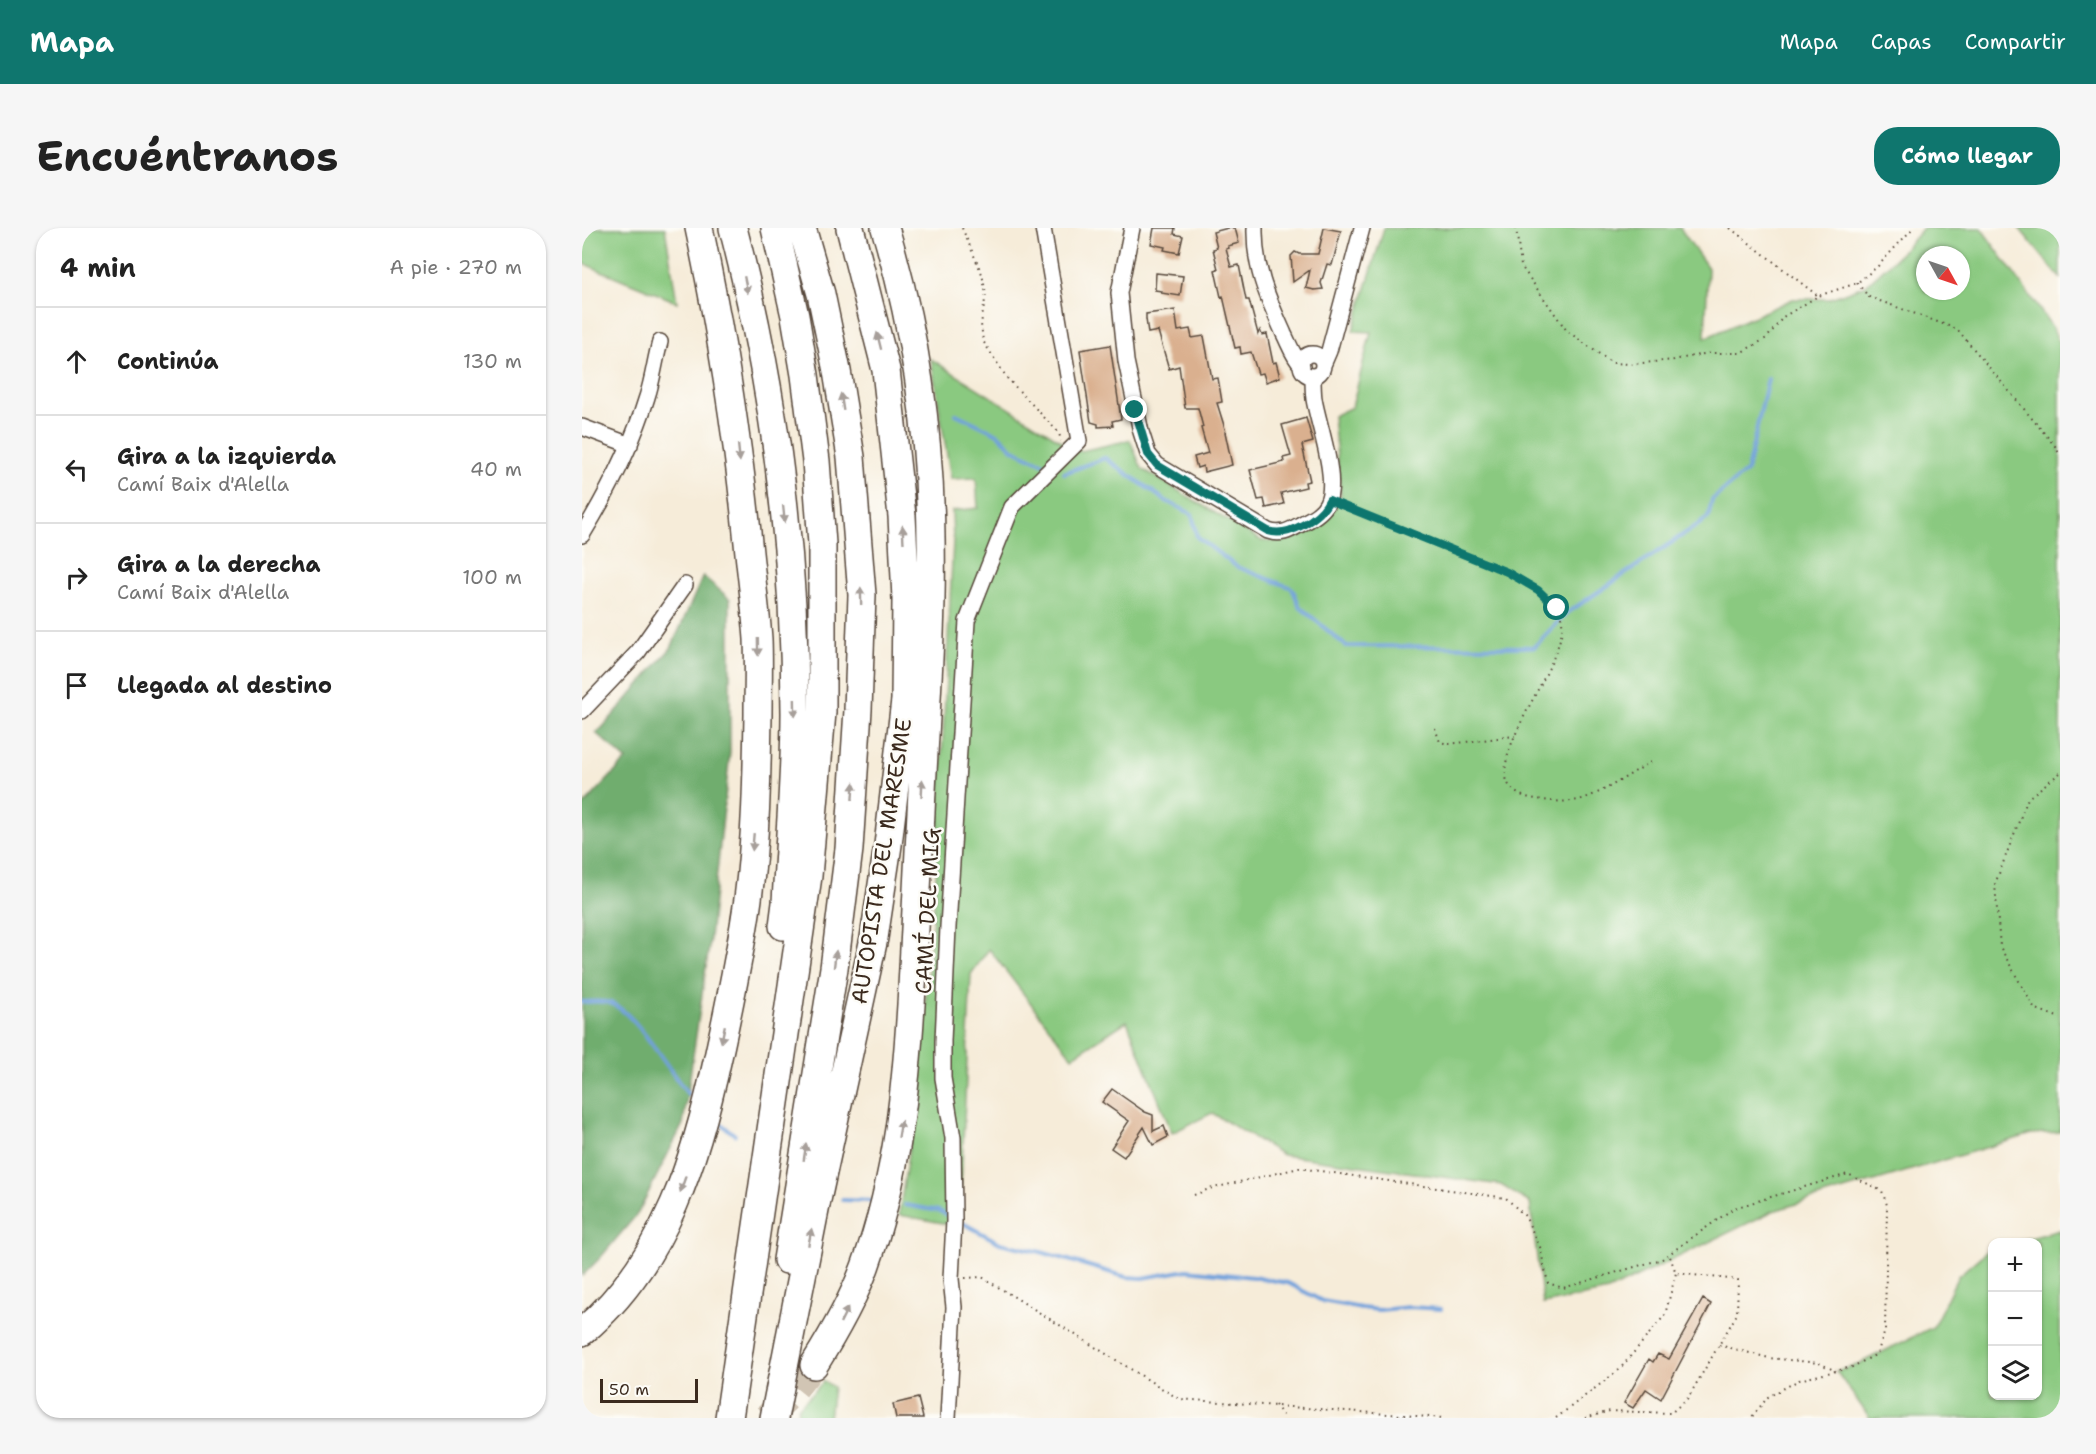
<!DOCTYPE html>
<html lang="es">
<head>
<meta charset="utf-8">
<style>
  :root { --surface:#fff; --page:#f6f6f6; --text:#222; --muted:#767676; --line:#e0e0e0; --accent:#0f766e }
  body { margin:0; font-family:"Shantell Sans",sans-serif; background:var(--page); color:var(--text) }
  .controls { position:absolute; right:18px; bottom:18px; display:grid; overflow:hidden; border-radius:12px; box-shadow:0 2px 4px #0004 }
  .controls button { width:54px; height:54px; display:grid; place-items:center; padding:0; border:0; border-bottom:2px solid var(--line); background:var(--surface); color:var(--text); font:30px sans-serif }
  .compass { position:absolute; left:1334px; top:18px; width:54px; height:54px; border-radius:50%; background:var(--surface); box-shadow:0 2px 4px #0004; rotate:130deg }
  .scale { position:absolute; left:18px; bottom:15px; width:98px; box-sizing:border-box; padding-left:6px; border:3px solid #3b2a1e; border-top:0; font-size:16px; line-height:21px; white-space:nowrap; color:#3b2a1e; -webkit-text-stroke:4px #fdfcf7; paint-order:stroke }
  .stop { position:absolute; width:18px; height:18px; margin:-14px; border:4px solid #0f766e; border-radius:50%; background:#fff }
  .stop.end { background:#0f766e; border-color:#fff; box-shadow:0 2px 6px #0008 }
  .list { margin:0; padding:0; list-style:none }
  h2 { display:flex; justify-content:space-between; align-items:center; height:78px; margin:0; padding:0 24px; font-size:26px }
  h2 small { font-size:20px; font-weight:400; color:var(--muted) }
  .list li { display:grid; grid-template-columns:39px 1fr auto; gap:18px; align-items:center; box-sizing:border-box; height:108px; padding:0 24px; border-top:2px solid var(--line) }
  .list b { display:block; font-size:22px; white-space:nowrap }
  .list p { margin:0; font-size:20px; white-space:nowrap; color:var(--muted) }
  .list em { font-size:20px; font-style:normal; color:var(--muted) }
  .icon { flex:none; width:33px; height:33px; fill:none; stroke:currentColor; stroke-width:2; stroke-linecap:round; stroke-linejoin:round }
  .map { position:relative; flex:none; width:1478px; height:1190px; overflow:hidden; border-radius:24px }
  header { display:flex; align-items:center; gap:36px; box-sizing:border-box; height:84px; padding:0 30px; background:var(--accent); color:#fff }
  header strong { font-size:28px }
  nav { display:flex; gap:33px; margin-inline-start:auto; font-size:21px }
  .intro { display:flex; align-items:center; justify-content:space-between; box-sizing:border-box; height:144px; padding:0 36px }
  h1 { margin:0; font-size:42px }
  .button { padding:15px 27px; border-radius:24px; background:var(--accent); color:#fff; font-size:21px; font-weight:700 }
  main { display:flex; gap:36px; padding:0 36px }
  aside { flex:1; background:var(--surface); border-radius:24px; box-shadow:0 2px 4px #0004 }
  .map>svg:first-child { display:block }
  .green { fill:#8ac980; stroke:#627a4f; stroke-width:1.5; fill-rule:evenodd }
  .forest { fill:#6fad6e; stroke:#556c46; stroke-width:1.5 }
  .lines { fill:none; stroke-linecap:round; stroke-linejoin:round }
  .stream { stroke:#71a1db; stroke-width:4 }
  .building { fill:#dab08f }
  .highway-tunnel { stroke:#d1c5b4; stroke-width:27; stroke-dasharray:27 14; stroke-linecap:butt }
  .street-casing { stroke:#57473a; stroke-width:18 }
  .highway-casing { stroke:#57473a; stroke-width:30 }
  .path { stroke:#57473a; stroke-width:2; stroke-dasharray:1.5 4.5; stroke-linecap:butt }
  .street { stroke:#fff; stroke-width:15 }
  .highway { stroke:#fff; stroke-width:27 }
  .oneway { fill:#a79f9a }
  .route { stroke:#0f766e; stroke-width:8 }
  .labels { text-anchor:middle; stroke-width:5; stroke-linejoin:round; paint-order:stroke }
  .street-label { font-size:22px; fill:#3b2a1e; stroke:#fdfcf7 }
</style>
</head>
<body>
<header>
<strong>Mapa</strong>
<nav><a>Mapa</a><a>Capas</a><a>Compartir</a></nav>
</header>
<div class="intro"><h1>Encuéntranos</h1><a class="button">Cómo llegar</a></div>
<main>
<aside>
<h2>4 min<small>A pie · 270 m</small></h2>
<ul class="list">
<li><svg class="icon" aria-label="ahead" viewBox="0 0 24 24"><path d="M12 20V5M6 11l6-6 6 6"/></svg><div><b>Continúa</b></div><em>130 m</em></li>
<li><svg class="icon" aria-label="left" viewBox="0 0 24 24"><path d="M17 20v-9H6M10 6l-5 5 5 5"/></svg><div><b>Gira a la izquierda</b><p>Camí Baix d'Alella</p></div><em>40 m</em></li>
<li><svg class="icon" aria-label="right" viewBox="0 0 24 24"><path d="M7 20v-9h11M14 6l5 5-5 5"/></svg><div><b>Gira a la derecha</b><p>Camí Baix d'Alella</p></div><em>100 m</em></li>
<li><svg class="icon" aria-label="arrive" viewBox="0 0 24 24"><path d="M6 21V4h12l-3 4 3 4H6"/></svg><div><b>Llegada al destino</b></div></li>
</ul>
</aside>
<div class="map">
<svg width="1478" height="1190" viewBox="0 0 1478 1190">
  <rect width="100%" height="100%" fill="#fdfcf7"/>
  <filter id="ink" filterUnits="userSpaceOnUse"><feTurbulence type="fractalNoise" baseFrequency=".0167" numOctaves="2"/><feDisplacementMap in="SourceGraphic" scale="12" xChannelSelector="R" yChannelSelector="G"/><feConvolveMatrix kernelMatrix="1 2 1 2 8 2 1 2 1" color-interpolation-filters="sRGB"/></filter>
  <filter id="wash" filterUnits="userSpaceOnUse"><feTurbulence type="fractalNoise" baseFrequency=".008" numOctaves="4" result="noise"/><feDisplacementMap in="SourceGraphic" scale="24" xChannelSelector="R" yChannelSelector="G"/><feGaussianBlur stdDeviation="1.35" result="paint"/><feColorMatrix in="noise" values="0 0 0 0 0 0 0 0 0 0 0 0 0 0 0 0 0 1.4 0 .05"/><feComposite in="paint" operator="in"/></filter>
  <g filter="url(#wash)">
    <rect width="100%" height="100%" fill="#f6ecd9"/>
    <path class="green" d="M 0,0 L 83,0 L 95,74 L 0,35 Z
      M 802,0 L 1098,0 L 1126,40 L 1123,110 L 1211,71 L 1246,71 L 1284,57 L 1319,25 L 1341,0 L 1399,0 L 1471,100 L 1478,118 L 1478,904 L 1450,906 L 1191,983 L 1026,1063 L 961,1076 L 948,975 L 919,957 L 701,927 L 630,885 L 590,905 L 545,793 L 490,829 L 407,721 L 389,746 L 377,998 L 317,987 L 335,868 L 353,666 L 371,314 L 370,283 L 396,280 L 394,250 L 369,251 L 349,131 L 486,217 L 499,223 L 548,212 L 560,241 L 680,313 L 703,313 L 725,304 L 751,283 L 759,269 L 751,188 L 770,179 L 789,104 L 771,103 ZM 1343,27 L 1379,27 L 1379,63 L 1343,63 Z
      M 1437,0 L 1478,0 L 1478,50 Z
      M 1478,1002 L 1478,1190 L 1288,1190 L 1254,1143 L 1270,1139 L 1351,1099 L 1376,1048 L 1406,1022 L 1410,1021 L 1410,1168 L 1456,1168 L 1456,1014 L 1433,1014 Z
      M 242,1153 L 251,1159 L 247,1190 L 215,1190 L 216,1180 Z"/>
    <path class="forest" d="M 121,348 L 148,371 L 148,524 L 127,719 L 101,896 L 56,985 L 19,1029 L 0,1048 L 0,579 L 44,532 L 14,505 L 20,500 L 89,420 Z"/>
    <g class="lines">
      <path class="stream" d="M 374,186 L 416,206 L 432,222 L 462,236
        M 482,245 L 523,230 L 584,273 L 610,286 L 615,309 L 655,339 L 710,360 L 718,379 L 764,418 L 952,419 L 985,385 L 1126,290 L 1130,272 L 1165,243 L 1186,151
        M 0,774 C 9,774 18,772 28,775 C 54,784 87,844 106,866
        M 133,891 L 153,907
        M 260,972 L 292,973
        M 323,977 L 357,983 L 367,988
        M 377,993 L 418,1015 L 459,1024 L 544,1049 L 561,1050 L 605,1042 L 671,1049 L 706,1055 L 740,1073 L 779,1080 L 797,1082 L 828,1079 L 859,1081"/>
    </g>
    <g id="blocks">
      <path class="building" d="M 572,0 L 593,0 L 592,6 L 601,8 L 597,25 L 582,22 L 583,19 L 569,16 Z
        M 646,0 L 653,0 L 657,15 L 646,18 L 647,20 L 644,21 L 649,39 L 657,37 L 664,72 L 667,72 L 676,106 L 678,102 L 680,107 L 685,106 L 691,135 L 694,134 L 698,149 L 684,154 L 681,145 L 676,146 L 669,124 L 659,126 L 658,119 L 653,120 L 641,68 L 639,69 L 633,42 L 636,41 L 631,21 L 635,20 L 631,4 Z
        M 742,0 L 759,3 L 750,37 L 745,36 L 739,55 L 741,61 L 732,62 L 724,60 L 728,42 L 711,54 L 709,28 L 713,24 L 717,26 L 736,26 Z
        M 574,45 L 601,48 L 598,68 L 579,65 L 580,63 L 573,62 Z
        M 593,82 L 596,103 L 608,101 L 610,110 L 622,108 L 630,151 L 636,150 L 640,174 L 635,175 L 644,204 L 643,204 L 650,237 L 622,244 L 621,238 L 615,240 L 612,229 L 626,225 L 619,200 L 621,199 L 616,180 L 603,180 L 597,138 L 587,141 L 576,103 L 566,105 L 564,91 L 564,86 Z
        M 528,117 L 539,191 L 530,193 L 531,198 L 516,199 L 516,196 L 509,194 L 498,122 Z
        M 724,190 L 731,214 L 720,217 L 728,253 L 723,254 L 724,259 L 699,265 L 702,276 L 684,280 L 682,271 L 676,272 L 668,242 L 702,234 L 701,230 L 709,228 L 700,197 Z
        M 530,861 L 563,884 L 571,887 L 571,903 L 582,898 L 586,909 L 571,917 L 562,899 L 542,929 L 529,920 L 547,893 L 520,874 Z
        M 1121,1071 L 1129,1076 L 1079,1171 L 1064,1161 L 1051,1180 L 1042,1175 L 1067,1131 L 1071,1134 L 1076,1126 L 1087,1131 Z
        M 336,1170 L 341,1190 L 314,1190 L 311,1176 Z"/>
    </g>
  </g>
  <g filter="url(#ink)">
    <use href="#blocks" fill-opacity="0" stroke="#57473a" stroke-width="1.5"/>
    <g class="lines">
      <path class="highway-tunnel" d="M 185,1189 L 206,1169 L 232,1137"/>
      <defs>
        <path id="street" d="M 550,0 L 537,65 L 544,133 L 559,204 L 566,226 L 575,237 L 686,303 C 700,308 708,302 721,295 C 729,291 741,284 745,275 C 757,252 736,196 732,171 C 731,163 731,155 731,148
          M 673,0 C 672,41 686,70 702,106 C 708,118 711,128 720,138
          M719 137a11 11 0 1 1 22 0a11 11 0 1 1-22 0Z
          M 741,137 L 747,123 L 780,0
          M 0,199 L 48,217
          M 0,307 C 27,263 50,218 65,169 C 71,151 73,132 78,114
          M 0,483 L 56,424 L 103,357
          M 366,1190 L 372,1079 L 369,1051 L 372,993 L 371,910 L 361,850 L 361,813 L 366,699 L 385,393 L 430,279 L 497,213 L 461,0"/>
        <path id="highway" d="M 151,0 C 192,158 213,322 213,485 C 213,548 207,612 204,675 L 201,698
          M 205,1032 L 252,740 L 267,621 L 276,482 L 280,367 L 269,229 L 255,143 L 239,66 L 220,0
          M 0,1104 C 84,1034 115,927 137,825 C 148,774 159,723 166,671 C 174,610 175,548 176,487 C 176,462 177,436 176,411 C 174,383 170,354 167,325 C 157,216 140,108 117,0
          M 232,1137 C 252,1105 270,1074 283,1039 C 316,949 325,854 330,759 C 333,700 336,642 339,584 C 343,493 351,401 349,310 C 348,207 333,100 303,0
          M 147,1190 L 226,648 L 240,484 L 240,316 L 234,233 L 223,147 L 213,88 L 193,0
          M 192,1190 L 235,972 L 292,710 L 306,617 L 323,472 L 324,371 L 320,288 L 304,142 L 268,0"/>
      </defs>
      <use href="#street" class="street-casing"/>
      <use href="#highway" class="highway-casing"/>
      <path class="path" d="M 380,0 L 400,46 L 404,66 L 399,96 L 401,113 L 425,150 L 477,205 L 479,213
        M 934,0 L 939,38 L 985,103 L 1030,135 L 1050,136 L 1092,132 L 1126,125 L 1158,125 L 1185,110 L 1201,89 L 1236,68 L 1275,55 L 1295,39 L 1331,0
        M 1148,0 L 1236,68
        M 1275,55 L 1287,69 L 1375,101 L 1473,218 L 1478,227
        M 758,276 C 789,288 820,301 851,313 C 885,327 959,350 977,383 C 1002,426 870,555 949,570 C 966,573 986,576 1003,570 C 1026,562 1049,545 1071,533
        M 853,500 L 858,514 L 867,516 L 933,508
        M 1478,545 L 1446,570 L 1413,656 L 1418,719 L 1452,780 L 1478,790
        M 612,967 L 627,961 L 717,940 L 924,970 L 943,988 L 958,1019 L 966,1055 L 981,1060 L 1080,1031 L 1152,980 L 1266,946 L 1300,963 L 1305,977 L 1303,1103 L 1295,1126 L 1270,1139 L 1217,1152 L 1186,1169 L 1169,1190
        M 383,1050 L 400,1049 L 597,1171 L 862,1190
        M 1137,1117 L 1187,1130 L 1237,1135 L 1254,1143
        M 693,1177 L 703,1190
        M 974,1190 L 1037,1142 L 1083,1087 L 1094,1045 L 1087,1026
        M 1003,1190 L 1028,1183 L 1089,1185 L 1106,1170 L 1155,1086 L 1156,1052 L 1094,1045"/>
      <use href="#street" class="street"/>
      <use href="#highway" class="highway"/>
    </g>
    <defs><path id="oneway-solid" d="M-6-.8H1V-3.2L6.5 0L1 3.2V.8H-6Z" transform="scale(1.5)"/></defs>
    <g class="oneway">
      <use href="#oneway-solid" transform="translate(164 57) rotate(78)"/>
      <use href="#oneway-solid" transform="translate(297 113) rotate(-104)"/>
      <use href="#oneway-solid" transform="translate(260 174) rotate(-99)"/>
      <use href="#oneway-solid" transform="translate(157 225) rotate(84)"/>
      <use href="#oneway-solid" transform="translate(202 286) rotate(84)"/>
      <use href="#oneway-solid" transform="translate(321 306) rotate(-93)"/>
      <use href="#oneway-solid" transform="translate(279 368) rotate(-91)"/>
      <use href="#oneway-solid" transform="translate(176 419) rotate(89)"/>
      <use href="#oneway-solid" transform="translate(213 480) rotate(89)"/>
      <use href="#oneway-solid" transform="translate(340 560) rotate(-87)"/>
      <use href="#oneway-solid" transform="translate(271 563) rotate(-86)"/>
      <use href="#oneway-solid" transform="translate(171 614) rotate(95)"/>
      <use href="#oneway-solid" transform="translate(253 731) rotate(-83)"/>
      <use href="#oneway-solid" transform="translate(141 806) rotate(102)"/>
      <use href="#oneway-solid" transform="translate(318 901) rotate(-80)"/>
      <use href="#oneway-solid" transform="translate(223 924) rotate(-81)"/>
      <use href="#oneway-solid" transform="translate(101 956) rotate(109)"/>
      <use href="#oneway-solid" transform="translate(228 1009) rotate(-79)"/>
      <use href="#oneway-solid" transform="translate(262 1087) rotate(-64)"/>
    </g>
  </g>
  <g class="lines" filter="url(#ink)">
    <path class="route" d="M 553,182 L 566,226 L 575,237 L 686,303 C 706,310 739,290 747,272 L 925,344 L 956,362 L 975,380"/>
  </g>
  <g class="labels">
    <g class="street-label">
      <text transform="translate(299 633) rotate(-81)" y="8">AUTOPISTA DEL MARESME</text>
      <text transform="translate(345 683) rotate(-87)" y="8">CAMÍ DEL MIG</text>
    </g>
  </g>
</svg>
<div class="controls">
<button>+</button>
<button>−</button>
<button><svg class="icon" aria-label="layers" viewBox="0 0 24 24"><path d="M12 4l9 5-9 5-9-5zM3 14l9 5 9-5"/></svg></button>
</div>
<svg class="compass" viewBox="-18 -18 36 36"><path d="M0-13l5 13h-10z" fill="#e53935"/><path d="M0 13l5-13h-10z" fill="#767676"/></svg>
<div class="scale">50 m</div>
<div class="stop" style="left:975px;top:380px"></div>
<div class="stop end" style="left:553px;top:182px"></div>
</div>
</main>
</body>
</html>
